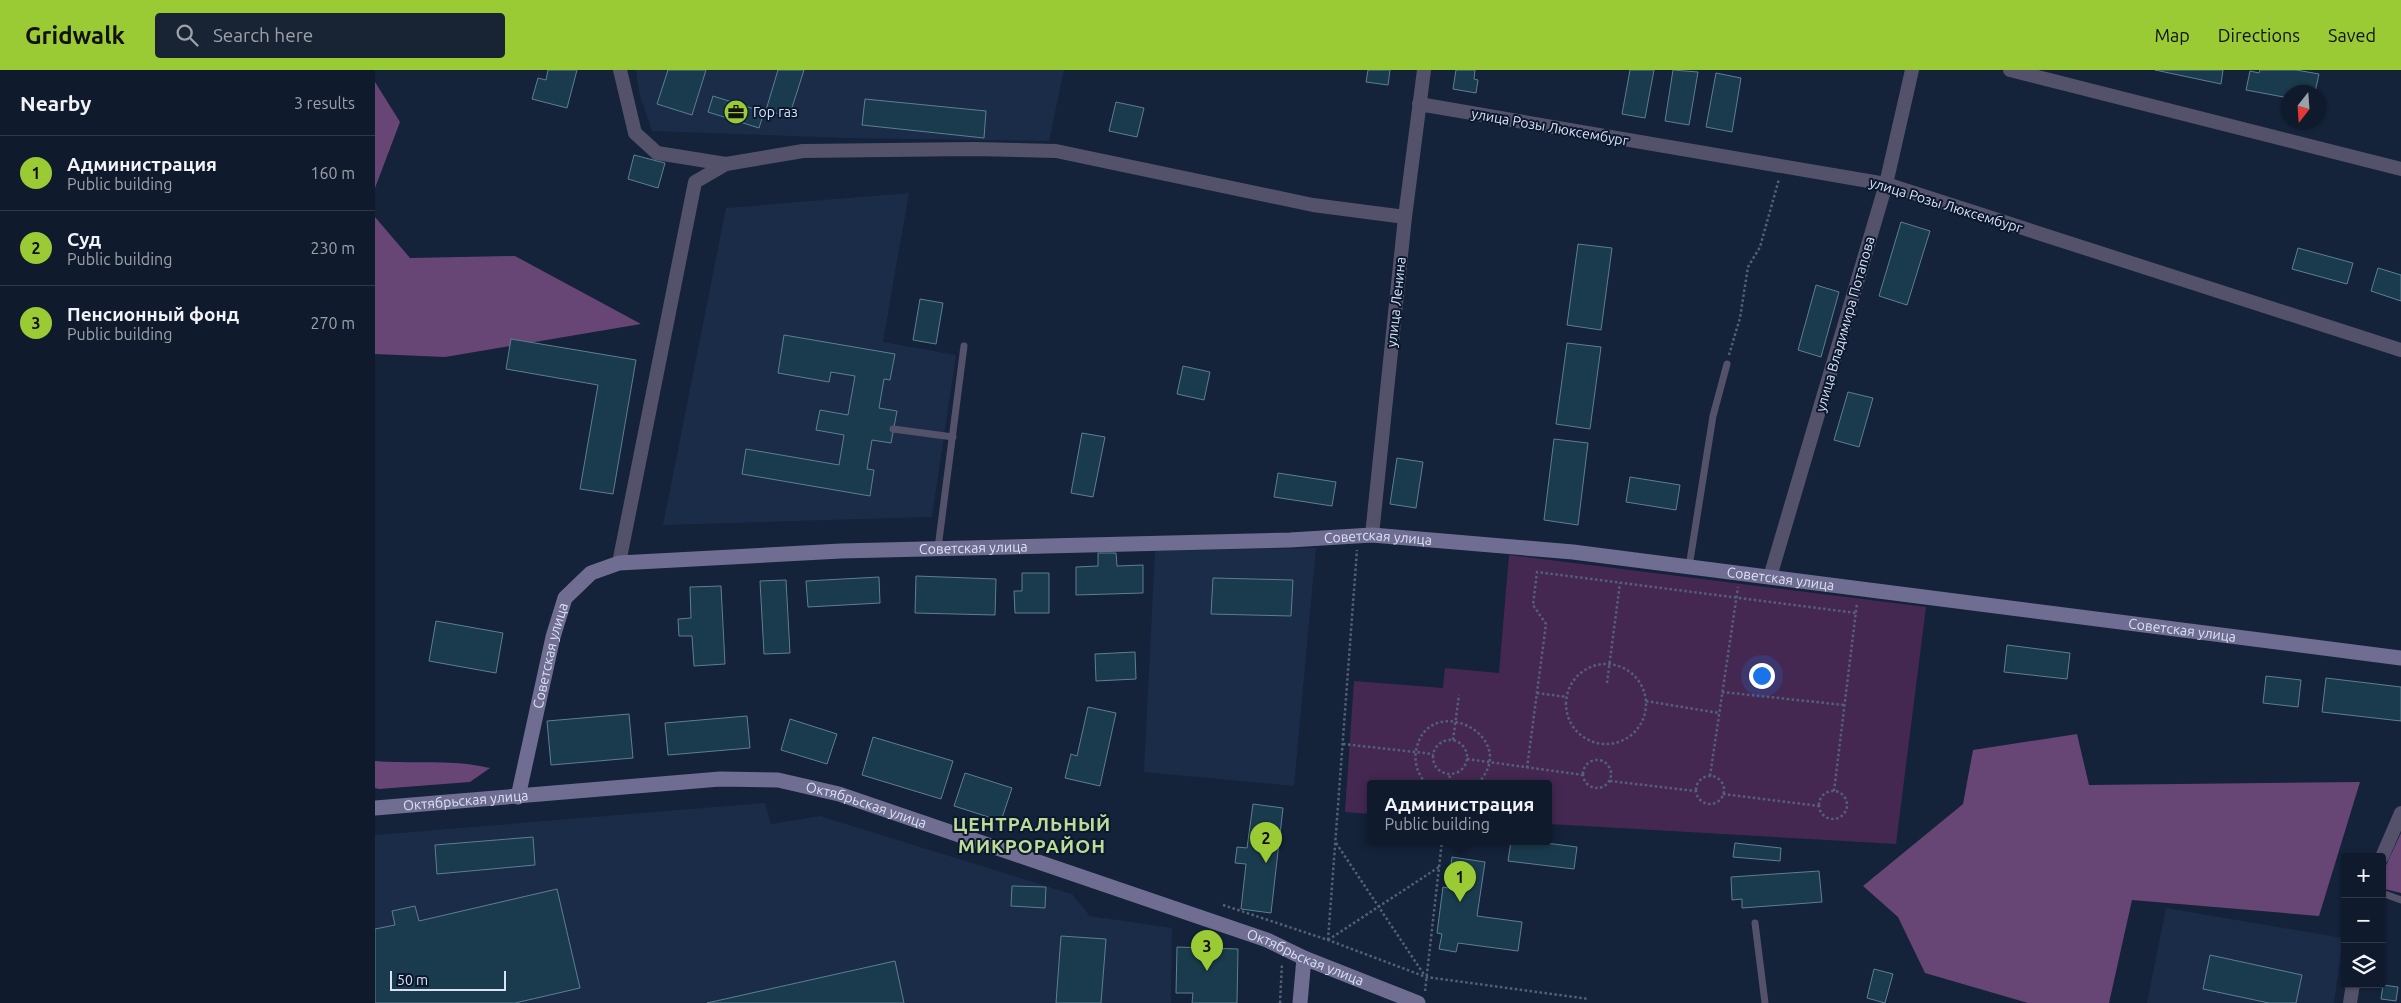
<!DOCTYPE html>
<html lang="en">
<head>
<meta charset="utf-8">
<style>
  :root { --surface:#0f1a2c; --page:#182334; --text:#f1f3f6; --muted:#9ba1a9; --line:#2f3848; --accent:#9acb35 }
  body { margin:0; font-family:Ubuntu,sans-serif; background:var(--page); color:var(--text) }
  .controls { position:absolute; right:15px; bottom:15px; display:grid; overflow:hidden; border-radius:5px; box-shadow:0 1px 4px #0004 }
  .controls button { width:45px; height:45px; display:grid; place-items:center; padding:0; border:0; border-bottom:1px solid var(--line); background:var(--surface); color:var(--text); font:25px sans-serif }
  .compass { position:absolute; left:1906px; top:15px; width:45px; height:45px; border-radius:50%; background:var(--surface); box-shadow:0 1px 4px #0004; rotate:197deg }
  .scale { position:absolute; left:15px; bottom:12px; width:116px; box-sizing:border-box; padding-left:5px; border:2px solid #d9e3f3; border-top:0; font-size:14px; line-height:18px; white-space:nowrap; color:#d9e3f3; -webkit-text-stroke:4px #0b182f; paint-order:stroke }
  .you { position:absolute; left:1386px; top:605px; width:18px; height:18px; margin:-12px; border:4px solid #fff; border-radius:50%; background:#1a73e8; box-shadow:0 0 0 8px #1a73e833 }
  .badge { display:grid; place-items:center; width:32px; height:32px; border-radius:50%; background:var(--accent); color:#111; font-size:16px; font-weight:700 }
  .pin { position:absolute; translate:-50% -41px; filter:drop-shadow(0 1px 2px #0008) }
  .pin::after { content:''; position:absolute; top:26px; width:18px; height:15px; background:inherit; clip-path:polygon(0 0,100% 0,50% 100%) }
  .popup { position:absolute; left:992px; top:710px; width:185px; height:65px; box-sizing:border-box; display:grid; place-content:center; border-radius:5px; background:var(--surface); filter:drop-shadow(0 1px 4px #0005); font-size:16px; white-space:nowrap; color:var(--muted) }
  .popup b { font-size:19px; color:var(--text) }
  .popup::after { content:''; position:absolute; left:50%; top:100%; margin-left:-10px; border:10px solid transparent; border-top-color:var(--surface) }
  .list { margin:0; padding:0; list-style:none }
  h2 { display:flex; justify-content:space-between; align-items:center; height:65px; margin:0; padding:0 20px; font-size:21px }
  h2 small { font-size:16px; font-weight:400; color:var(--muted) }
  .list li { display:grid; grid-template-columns:32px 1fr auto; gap:15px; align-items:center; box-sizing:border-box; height:75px; padding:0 20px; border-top:1px solid var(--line) }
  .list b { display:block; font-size:19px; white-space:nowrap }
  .list p { margin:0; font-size:16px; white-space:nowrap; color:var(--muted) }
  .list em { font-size:16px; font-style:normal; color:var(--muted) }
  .icon { flex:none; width:28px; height:28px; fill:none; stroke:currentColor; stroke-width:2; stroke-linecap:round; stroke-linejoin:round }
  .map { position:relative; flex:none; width:2026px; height:933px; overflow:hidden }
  header { display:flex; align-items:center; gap:30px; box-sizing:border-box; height:70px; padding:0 25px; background:var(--accent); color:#111 }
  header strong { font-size:24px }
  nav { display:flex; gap:28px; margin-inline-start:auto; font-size:18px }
  .search { width:350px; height:45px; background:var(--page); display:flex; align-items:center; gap:12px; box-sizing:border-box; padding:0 18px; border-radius:5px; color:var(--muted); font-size:19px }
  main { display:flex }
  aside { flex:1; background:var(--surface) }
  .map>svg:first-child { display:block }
  .built { fill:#1b2c48 }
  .green { fill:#452852 }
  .forest { fill:#674676 }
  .building { fill:#1a3b4d; stroke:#5d7f93 }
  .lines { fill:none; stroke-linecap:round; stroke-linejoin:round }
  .path { stroke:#546076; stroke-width:2.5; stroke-dasharray:2.5 2.5; stroke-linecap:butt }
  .lane { stroke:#54526a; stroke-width:7 }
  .street { stroke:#54526a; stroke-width:14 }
  .secondary { stroke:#706d92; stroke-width:15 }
  .labels { text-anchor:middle; stroke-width:4; stroke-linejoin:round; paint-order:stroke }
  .poi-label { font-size:14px; fill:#d9e3f3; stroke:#0b182f; text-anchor:start }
  .street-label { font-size:14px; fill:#d9e3f3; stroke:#0b182f }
  .district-label { font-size:19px; font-weight:bold; letter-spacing:1px; fill:#bedc94; stroke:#0b182f }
</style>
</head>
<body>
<header>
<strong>Gridwalk</strong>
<div class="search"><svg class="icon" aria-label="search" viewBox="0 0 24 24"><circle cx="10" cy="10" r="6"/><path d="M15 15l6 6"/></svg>Search here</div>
<nav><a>Map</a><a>Directions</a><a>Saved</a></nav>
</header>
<main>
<aside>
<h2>Nearby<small>3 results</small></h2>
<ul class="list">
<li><span class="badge">1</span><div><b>Администрация</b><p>Public building</p></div><em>160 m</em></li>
<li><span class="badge">2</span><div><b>Суд</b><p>Public building</p></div><em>230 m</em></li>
<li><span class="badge">3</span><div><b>Пенсионный фонд</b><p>Public building</p></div><em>270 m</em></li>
</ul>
</aside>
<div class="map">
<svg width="2026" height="933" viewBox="0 0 2026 933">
  <rect width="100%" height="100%" fill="#14223a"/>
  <path class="built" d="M 261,0 L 689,0 L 674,71 L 473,68 L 277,61 L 264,23 Z
    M 534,123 L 508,272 L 581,285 L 557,447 L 288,455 L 351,138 Z
    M 941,478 L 919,716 L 769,702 L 780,481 Z
    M 390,733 L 396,754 L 445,746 L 697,824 L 715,846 L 797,858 L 796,933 L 0,933 L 0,765 Z
    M 1791,838 L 1968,868 L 1959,933 L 1772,933 Z"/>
  <path class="green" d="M 1134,485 L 1551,537 L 1521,774 L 1174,754 L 1174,713 L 996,713 L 996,744 L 970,742 L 979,611 L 1068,618 L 1070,598 L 1124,603 Z"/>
  <path class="forest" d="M 0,12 L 25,52 L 0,118 Z
    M 0,147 L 35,188 L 140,186 L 266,254 L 70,287 L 0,284 Z
    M 1702,664 L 1714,715 L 1985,712 L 1944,846 L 1757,830 L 1734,933 L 1653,933 L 1550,903 L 1523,847 L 1488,816 L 1588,734 L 1598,680 Z
    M 0,691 C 39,694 77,689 115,698 L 95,712 L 4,719 L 0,718 Z
    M 2026,763 L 2026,823 L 2010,819 L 2007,804 Z"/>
  <path class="building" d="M 173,0 L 202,0 L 192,38 L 157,29 L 163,8 L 171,10 Z
    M 293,0 L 331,0 L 317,45 L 282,34 Z
    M 403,0 L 429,0 L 414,47 L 391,40 Z
    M 993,0 L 1015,0 L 1013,15 L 991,12 Z
    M 1081,0 L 1100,0 L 1099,9 L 1103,10 L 1101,23 L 1078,19 Z
    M 1255,0 L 1279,0 L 1270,48 L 1247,44 Z
    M 1298,0 L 1323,2 L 1314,55 L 1290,51 Z
    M 1780,0 L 1848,0 L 1846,14 Z
    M 1885,0 L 1921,0 L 1944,4 L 1940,22 L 1914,22 L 1914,28 L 1871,20 L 1875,1 L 1884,3 Z
    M 1341,3 L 1366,8 L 1357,62 L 1331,57 Z
    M 338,26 L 389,42 L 384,58 L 333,42 Z
    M 490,29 L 611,41 L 609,68 L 487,55 Z
    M 741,32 L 769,38 L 762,67 L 734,61 Z
    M 259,85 L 290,93 L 283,118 L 253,109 Z
    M 1526,152 L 1555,161 L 1532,235 L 1504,226 Z
    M 1203,174 L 1237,178 L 1226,260 L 1192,255 Z
    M 1923,178 L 1978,193 L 1972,214 L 1917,199 Z
    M 2003,198 L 2026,205 L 2026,231 L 1996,221 Z
    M 1441,215 L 1464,222 L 1446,287 L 1423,280 Z
    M 545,229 L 568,233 L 561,274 L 538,270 Z
    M 409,265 L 520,284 L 515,310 L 509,309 L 504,338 L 522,341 L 516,373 L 497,370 L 492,399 L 499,400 L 495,426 L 367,404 L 371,379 L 464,395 L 469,365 L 441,360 L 445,340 L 473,345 L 480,306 L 456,302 L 454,312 L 403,303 Z
    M 136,269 L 261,290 L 238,424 L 205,419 L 223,315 L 131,299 Z
    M 1192,273 L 1226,277 L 1215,359 L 1181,354 Z
    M 808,296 L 835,302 L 829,330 L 802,324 Z
    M 1473,322 L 1498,328 L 1484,377 L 1459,370 Z
    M 707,363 L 730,367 L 718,427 L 696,423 Z
    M 1179,369 L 1213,373 L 1203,455 L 1169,450 Z
    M 1022,388 L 1048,392 L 1041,438 L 1015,434 Z
    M 903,403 L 961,412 L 957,436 L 899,427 Z
    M 1255,407 L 1305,415 L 1301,440 L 1251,432 Z
    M 723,483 L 741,483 L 742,496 L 768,495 L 768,523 L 701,525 L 701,497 L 723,496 Z
    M 647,503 L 674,503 L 674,543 L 640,543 L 639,521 L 647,521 Z
    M 541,506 L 621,509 L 620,545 L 540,543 Z
    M 504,507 L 505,533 L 433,537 L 431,511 Z
    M 838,508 L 918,510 L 916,546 L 836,544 Z
    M 411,510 L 415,583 L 389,584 L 385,511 Z
    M 346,516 L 350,594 L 319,596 L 317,566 L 304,566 L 303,549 L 316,548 L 315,517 Z
    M 61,551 L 128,563 L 121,603 L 54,591 Z
    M 1632,575 L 1695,583 L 1692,609 L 1629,602 Z
    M 760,582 L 761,609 L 721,611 L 720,584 Z
    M 1891,606 L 1926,610 L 1923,637 L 1888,633 Z
    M 1951,608 L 2026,617 L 2026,651 L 1947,642 Z
    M 713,637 L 741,643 L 725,716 L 690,708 L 696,684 L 702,686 Z
    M 254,644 L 258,688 L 176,695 L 172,651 Z
    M 372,646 L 375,678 L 293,685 L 290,653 Z
    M 415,649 L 462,664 L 452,694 L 406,680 Z
    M 498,667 L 578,691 L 566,729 L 487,705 Z
    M 590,703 L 637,718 L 626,751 L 579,736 Z
    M 878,734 L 908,738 L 896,843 L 866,839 L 871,794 L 860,793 L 862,777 L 872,778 Z
    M 158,767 L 160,795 L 62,804 L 60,775 Z
    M 1136,771 L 1155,771 L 1202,777 L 1199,799 L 1133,791 Z
    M 1360,773 L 1406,778 L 1405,791 L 1358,787 Z
    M 1077,787 L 1110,792 L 1102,846 L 1147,852 L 1143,881 L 1083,873 L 1081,882 L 1064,879 L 1067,864 L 1062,863 L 1068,817 L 1073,818 Z
    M 1444,801 L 1447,832 L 1367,838 L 1367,829 L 1357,830 L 1356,807 Z
    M 637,816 L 671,817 L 670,838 L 636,836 Z
    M 182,819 L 205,918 L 140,933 L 0,933 L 0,859 L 20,855 L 17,841 L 40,836 L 44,851 Z
    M 686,866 L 731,869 L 726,933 L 681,933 Z
    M 802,877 L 863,879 L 862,933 L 817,933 L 818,923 L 801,923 Z
    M 1835,885 L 1927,905 L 1921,933 L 1894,933 L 1828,919 Z
    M 520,891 L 529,933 L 332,933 Z
    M 1499,899 L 1518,904 L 1510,933 L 1492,928 Z
    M 2008,915 L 2023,917 L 2021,931 L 2006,929 Z"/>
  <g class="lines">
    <path class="path" d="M 1354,285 L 1365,248 L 1373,197 L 1385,177 L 1404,109
      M1191 634a40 40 0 1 1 80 0a40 40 0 1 1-80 0Z
      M 1232,613 L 1245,513
      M 1347,622 L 1469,635
      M 1162,623 L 1192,627
      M 1271,631 L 1344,643
      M 1078,670 L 1084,625
      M1058 687a17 17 0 1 1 34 0a17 17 0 1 1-34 0Z
      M 968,674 L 1058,684
      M 1092,689 L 1208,705
      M1208 704a14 14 0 1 1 28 0a14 14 0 1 1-28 0Z
      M 1152,698 L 1171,554 L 1158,535 L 1162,502 L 1481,543
      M1321 720a14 14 0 1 1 28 0a14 14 0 1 1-28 0Z
      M 1335,706 L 1363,517
      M 1235,711 L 1320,721
      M 1051,713 C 1043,705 1039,693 1041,681 C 1052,619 1148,666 1103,713
      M 1074,713 L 1075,704
      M1444 735a14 14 0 1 1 28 0a14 14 0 1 1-28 0Z
      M 1459,721 L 1482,533
      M 1348,724 L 1444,736
      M 961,773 L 1050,906
      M 848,835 L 953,870 L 1051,907 L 1214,929
      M 953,870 L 982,480
      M 953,870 L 1064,797
      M 1050,921 L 1067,771
      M 905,933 L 907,894"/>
    <path class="lane" d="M 518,359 L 578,367
      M 563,478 L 589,276
      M 1314,497 L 1338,346 L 1352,294
      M 2007,823 L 2026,830
      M 1380,853 L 1390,933"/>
    <path class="street" d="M 245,0 L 260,63 L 282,83 L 351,94
      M 1635,0 L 2026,99
      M 1044,34 L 1511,114 L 2026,280
      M 997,465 L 1030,147 L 1049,0
      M 244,493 L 320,112 L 351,94 L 428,81 L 599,79 L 681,81 L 938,135 L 1030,147
      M 1395,507 L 1511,114 L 1537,0
      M 2007,787 L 2026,743
      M 1975,933 L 1978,914"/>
    <g class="secondary">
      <path id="s1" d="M 143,727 L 178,567 L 190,528 L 216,503 L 244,493 L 466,481 L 915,470 L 997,465 L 1198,482 L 2026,588"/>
      <path id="s2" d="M 0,738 L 345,709 L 403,710 L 464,724 L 892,870 L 929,888 L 1043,933"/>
      <path d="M 925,933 L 929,888"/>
    </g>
  </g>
  <defs>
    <symbol id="office-disc" viewBox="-11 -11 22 22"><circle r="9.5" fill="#9acb35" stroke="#0b182f"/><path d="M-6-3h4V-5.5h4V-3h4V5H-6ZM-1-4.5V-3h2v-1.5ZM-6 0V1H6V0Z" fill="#111"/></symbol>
  </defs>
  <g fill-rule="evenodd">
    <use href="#office-disc" x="347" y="28" width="28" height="28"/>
  </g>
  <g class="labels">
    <g class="poi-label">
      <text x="378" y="47">Гор газ</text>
    </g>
    <g class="street-label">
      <text transform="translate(1175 57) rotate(10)" y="5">улица Розы Люксембург</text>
      <text transform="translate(1571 135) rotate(17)" y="5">улица Розы Люксембург</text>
      <text transform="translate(1021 232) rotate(-84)" y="5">улица Ленина</text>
      <text transform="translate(1470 254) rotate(-74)" y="5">улица Владимира Потапова</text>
      <text dy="5" stroke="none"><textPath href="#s1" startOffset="1030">Советская улица</textPath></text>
      <text dy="5" stroke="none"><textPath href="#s1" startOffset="625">Советская улица</textPath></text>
      <text dy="5" stroke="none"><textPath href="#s1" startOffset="1435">Советская улица</textPath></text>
      <text dy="5" stroke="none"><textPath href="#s1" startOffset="1840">Советская улица</textPath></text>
      <text dy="5" stroke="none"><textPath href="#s1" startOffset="145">Советская улица</textPath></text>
      <text dy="5" stroke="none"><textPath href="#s2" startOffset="91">Октябрьская улица</textPath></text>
      <text dy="5" stroke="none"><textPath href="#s2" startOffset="496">Октябрьская улица</textPath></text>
      <text dy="5" stroke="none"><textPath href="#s2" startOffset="961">Октябрьская улица</textPath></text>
    </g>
    <g class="district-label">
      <text x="657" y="761">ЦЕНТРАЛЬНЫЙ<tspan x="657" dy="22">МИКРОРАЙОН</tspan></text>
    </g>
  </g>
</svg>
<div class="controls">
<button>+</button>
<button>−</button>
<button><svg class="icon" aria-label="layers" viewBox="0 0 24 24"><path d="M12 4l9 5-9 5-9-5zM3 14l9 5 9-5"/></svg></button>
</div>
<svg class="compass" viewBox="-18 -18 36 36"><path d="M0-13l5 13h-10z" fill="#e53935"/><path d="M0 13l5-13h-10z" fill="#9ba1a9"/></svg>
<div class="scale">50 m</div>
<div class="you"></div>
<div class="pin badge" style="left:1085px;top:832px">1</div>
<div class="popup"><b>Администрация</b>Public building</div>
<div class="pin badge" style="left:891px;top:793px">2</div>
<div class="pin badge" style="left:832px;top:901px">3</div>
</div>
</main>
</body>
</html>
